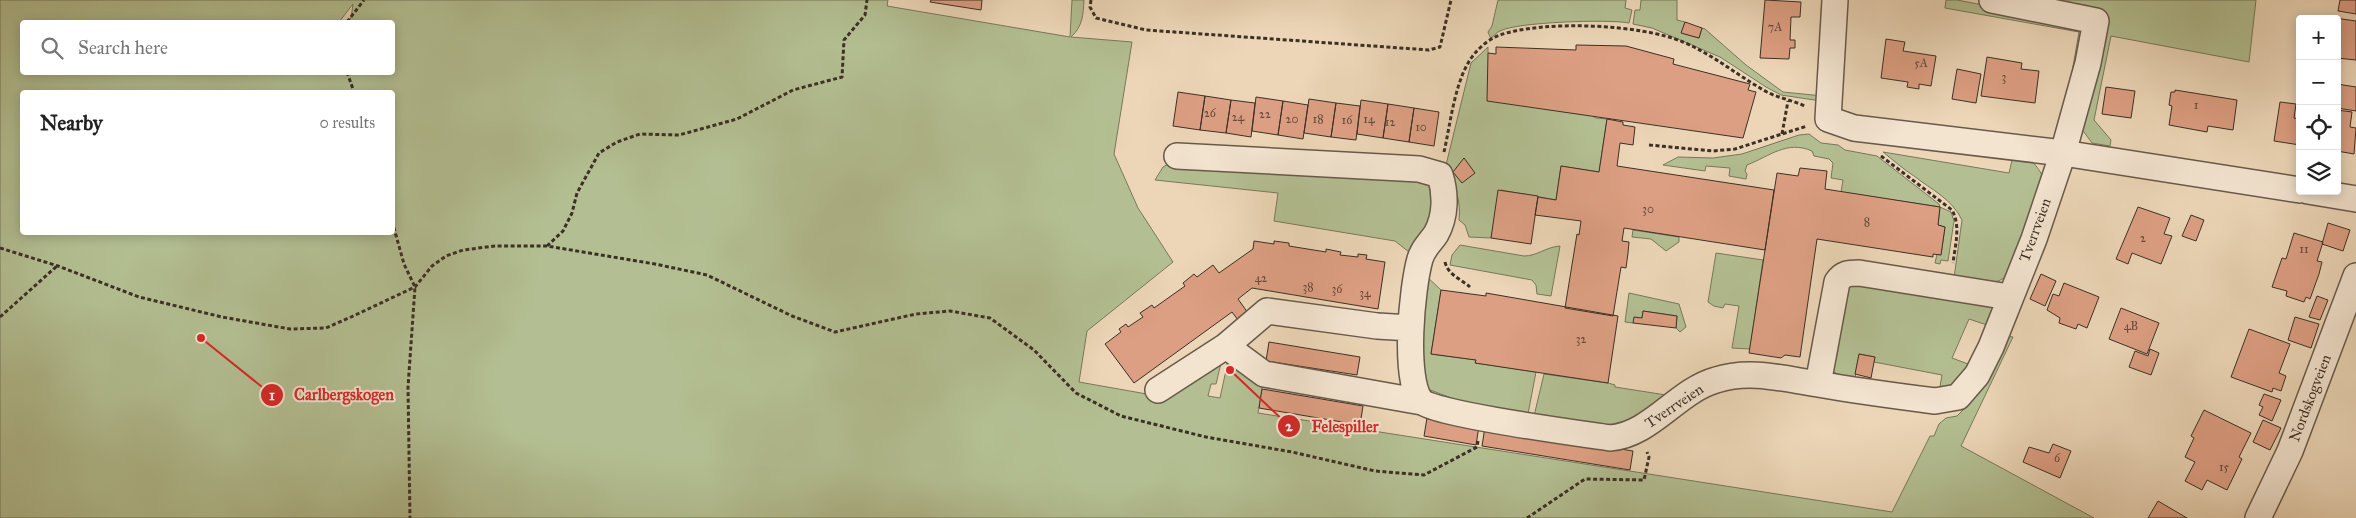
<!DOCTYPE html>
<html lang="en">
<head>
<meta charset="utf-8">
<style>
  :root { --surface:#fff; --page:#f2f2f2; --text:#222; --muted:#767676; --line:#e0e0e0 }
  body { margin:0; font-family:"IM FELL Great Primer",serif; background:var(--page); color:var(--text) }
  .controls { position:absolute; right:15px; top:15px; display:grid; overflow:hidden; border-radius:5px; box-shadow:0 2px 12px #0003 }
  .controls button { width:45px; height:45px; display:grid; place-items:center; padding:0; border:0; border-bottom:1px solid var(--line); background:var(--surface); color:var(--text); font:25px sans-serif }
  .list { margin:0; padding:0; list-style:none }
  h2 { display:flex; justify-content:space-between; align-items:center; height:65px; margin:0; padding:0 20px; font-size:21px }
  h2 small { font-size:16px; font-weight:400; color:var(--muted) }
  .icon { flex:none; width:28px; height:28px; fill:none; stroke:currentColor; stroke-width:2; stroke-linecap:round; stroke-linejoin:round }
  .map { position:relative; flex:none; width:2356px; height:518px; overflow:hidden }
  .search { position:absolute; background:var(--surface); box-shadow:0 2px 12px #0003; left:20px; top:20px; width:375px; height:55px; display:flex; align-items:center; gap:12px; box-sizing:border-box; padding:0 18px; border-radius:5px; color:var(--muted); font-size:19px }
  .panel { position:absolute; background:var(--surface); box-shadow:0 2px 12px #0003; left:20px; top:90px; width:375px; height:145px; border-radius:5px }
  .map>svg:first-child { display:block }
  .green { fill:#b3bf92; stroke:#78785c; fill-rule:evenodd }
  .building { fill:#dd9f83; stroke:#3c3025 }
  .lines { fill:none; stroke-linecap:round; stroke-linejoin:round }
  .minor-casing { stroke:#685a4a; stroke-width:28 }
  .path { stroke:#3c3025; stroke-width:3; stroke-dasharray:4 2.5; stroke-linecap:butt }
  .minor { stroke:#f3e4d0; stroke-width:25 }
  .labels { text-anchor:middle; stroke-width:4; stroke-linejoin:round; paint-order:stroke }
  .number-label { font-size:12px; fill:#644c3c }
  .street-label { font-size:15px; fill:#3c3025; stroke:#f3e4d0 }
  .leader { fill:none; stroke:#d62828; stroke-width:2 }
  .callout-dot { fill:#d62828; stroke:#f3e4d0; stroke-width:2 }
  .mark-label { font-size:15px; text-anchor:middle; font-weight:bold; fill:#fff }
  .callout-label { font-size:16px; text-anchor:middle; font-weight:bold; fill:#d62828; stroke:#f3e4d0; stroke-width:4; stroke-linejoin:round; paint-order:stroke }
</style>
</head>
<body>
<div class="map">
<svg width="2356" height="518" viewBox="0 0 2356 518">
  <rect width="100%" height="100%" fill="#ecd6b7"/>
  <filter id="stains"><feTurbulence type="fractalNoise" baseFrequency=".004" numOctaves="4"/><feColorMatrix values="0 0 0 0 .2 0 0 0 0 .09 0 0 0 0 .02 0 0 0 .5 -.17"/></filter>
  <radialGradient id="worn" r=".72"><stop offset=".6" stop-color="#630" stop-opacity="0"/><stop offset="1" stop-color="#630" stop-opacity=".3"/></radialGradient>
  <path class="green" d="M 0,0 L 888,0 L 887,6 L 1070,37 L 1072,0 L 1084,0 C 1083,15 1083,26 1071,37 L 1132,42 L 1114,154 L 1138,208 L 1173,262 L 1087,331 L 1079,382 L 1158,396 L 1222,359 L 1216,384 L 1211,384 L 1208,396 L 1220,398 L 1228,361 L 1257,380 L 1262,389 L 1258,413 L 1892,512 L 1930,436 L 1934,436 L 1939,424 L 1946,418 L 1957,416 L 1976,397 L 2007,336 L 2013,337 L 1961,446 L 2094,518 L 0,518 ZM 353,4 L 351,18 L 344,22 L 392,22 L 392,72 L 22,72 L 22,22 L 339,22 ZM 22,92 L 392,92 L 392,232 L 22,232 Z
    M 1498,0 L 1626,0 L 1625,8 L 1632,10 L 1629,23 C 1609,19 1516,22 1500,31 C 1497,32 1493,36 1491,39 L 1488,32 L 1492,26 Z
    M 1641,0 L 1677,0 L 1677,20 L 1685,22 L 1682,33 L 1699,38 L 1702,28 L 1705,29 L 1746,65 L 1783,92 L 1823,96 L 1821,101 L 1781,95 L 1766,87 L 1720,57 L 1652,28 L 1633,24 L 1635,10 L 1640,10 Z
    M 1946,0 L 1957,0 L 2087,25 L 2065,113 L 2079,32 L 1945,8 Z
    M 2016,0 L 2256,0 L 2249,62 L 2111,36 L 2094,120 L 2111,140 L 2110,146 L 2092,143 L 2081,128 L 2097,34 Z
    M 1488,47 L 1488,53 L 1596,118 L 1607,119 L 1599,172 L 1561,166 L 1556,200 L 1501,190 L 1491,238 L 1469,237 L 1465,225 L 1459,220 C 1461,201 1456,185 1445,169 L 1471,63 Z
    M 1809,134 L 1821,143 L 1838,145 L 1845,150 L 1877,156 L 1939,204 L 1940,207 L 1951,212 L 1954,221 L 1948,261 L 1941,260 L 1940,264 L 1935,263 L 1937,254 L 1941,255 L 1945,227 L 1938,225 L 1940,207 L 1841,192 L 1843,180 L 1831,178 L 1833,163 L 1829,159 L 1814,156 L 1812,151 C 1787,140 1770,156 1747,165 L 1745,171 L 1747,174 L 1746,179 L 1729,176 L 1730,168 L 1706,166 L 1705,171 L 1663,165 L 1678,157 L 1713,158 L 1742,154 L 1799,135 Z
    M 1883,152 L 2009,173 L 2013,156 C 2030,157 2035,162 2043,177 L 2037,200 L 2007,275 C 1995,289 1970,280 1954,278 L 1962,220 C 1952,199 1932,190 1914,176 C 1903,169 1893,160 1883,152 Z
    M 1170,163 L 1421,178 L 1429,186 L 1437,207 L 1414,256 L 1395,241 L 1274,221 L 1278,193 L 1155,180 L 1163,167 Z
    M 1633,230 L 1679,237 L 1679,242 L 1666,251 L 1651,239 L 1632,237 Z
    M 1460,245 L 1524,256 C 1537,256 1546,247 1560,246 L 1551,296 L 1537,294 L 1536,285 L 1532,280 L 1450,265 L 1452,255 Z
    M 1716,253 L 1763,260 L 1750,349 L 1732,348 L 1739,306 L 1725,304 L 1723,308 L 1714,306 L 1708,302 Z
    M 1424,274 L 1441,290 L 1431,354 L 1476,360 L 1476,363 L 1536,372 L 1528,414 L 1470,405 L 1425,388 L 1419,361 Z
    M 1846,283 L 1995,304 L 1987,325 L 1969,319 L 1952,358 L 1968,364 L 1955,387 L 1939,392 L 1942,375 L 1874,362 L 1875,357 L 1859,354 L 1855,378 L 1843,377 L 1832,371 Z
    M 1629,293 L 1679,304 L 1686,327 L 1680,332 L 1676,328 L 1677,316 L 1643,311 L 1642,318 L 1633,323 L 1625,322 Z
    M 1544,374 L 1608,383 L 1615,385 L 1615,387 L 1666,395 L 1648,416 L 1605,428 L 1534,416 Z"/>
  <path class="building" d="M 931,0 L 982,0 L 981,10 L 930,2 Z
    M 1765,0 L 1801,2 L 1800,17 L 1791,17 L 1790,40 L 1795,40 L 1795,48 L 1790,48 L 1789,59 L 1760,58 Z
    M 2340,0 L 2356,0 L 2356,14 L 2338,11 Z
    M 2335,18 L 2356,21 L 2356,60 L 2337,58 L 2337,19 Z
    M 1685,22 L 1702,28 L 1699,38 L 1681,33 Z
    M 1886,39 L 1905,42 L 1903,51 L 1936,56 L 1931,86 L 1919,84 L 1919,89 L 1907,87 L 1908,82 L 1881,78 Z
    M 1576,45 L 1626,46 L 1674,59 L 1673,64 L 1750,84 L 1748,90 L 1756,92 L 1743,138 L 1487,101 L 1488,53 L 1496,54 L 1496,47 L 1576,50 Z
    M 1987,57 L 2022,63 L 2021,69 L 2039,71 L 2035,103 L 1981,96 Z
    M 1957,69 L 1981,74 L 1976,103 L 1952,99 Z
    M 2337,84 L 2356,87 L 2356,111 L 2337,108 Z
    M 2106,87 L 2135,91 L 2131,118 L 2102,114 Z
    M 2175,90 L 2237,100 L 2233,130 L 2208,126 L 2207,132 L 2169,125 L 2172,106 L 2169,105 L 2171,92 L 2175,92 Z
    M 1178,92 L 1205,96 L 1200,130 L 1173,126 Z
    M 1205,96 L 1231,100 L 1226,133 L 1200,130 Z
    M 1256,97 L 1283,101 L 1278,135 L 1252,131 Z
    M 1309,99 L 1336,103 L 1331,137 L 1304,133 Z
    M 1231,100 L 1255,103 L 1251,137 L 1226,133 Z
    M 1361,100 L 1388,104 L 1383,138 L 1357,134 Z
    M 1283,101 L 1308,105 L 1303,139 L 1278,135 Z
    M 2280,102 L 2296,104 L 2294,118 L 2300,119 L 2300,145 L 2274,141 Z
    M 1336,103 L 1360,106 L 1356,140 L 1331,137 Z
    M 1388,104 L 1414,108 L 1409,142 L 1383,138 Z
    M 1414,108 L 1439,112 L 1434,146 L 1409,142 Z
    M 2337,110 L 2352,112 L 2350,127 L 2356,128 L 2354,154 L 2337,151 Z
    M 1607,119 L 1623,122 L 1623,125 L 1635,127 L 1633,145 L 1620,143 L 1617,166 L 1774,190 L 1765,250 L 1624,228 L 1622,241 L 1629,242 L 1628,253 L 1626,268 L 1621,267 L 1613,316 L 1565,308 L 1577,234 L 1579,235 L 1581,221 L 1535,215 L 1538,197 L 1556,200 L 1561,166 L 1599,172 Z
    M 1464,158 L 1475,173 L 1462,183 L 1453,172 Z
    M 1800,168 L 1827,171 L 1825,189 L 1940,207 L 1938,225 L 1945,227 L 1941,255 L 1933,254 L 1933,257 L 1817,239 L 1800,357 L 1785,355 L 1781,358 L 1749,353 L 1777,173 L 1798,176 Z
    M 1498,190 L 1538,196 L 1531,244 L 1491,238 Z
    M 2138,207 L 2170,218 L 2164,234 L 2172,236 L 2161,264 L 2132,253 L 2128,264 L 2116,259 Z
    M 2191,215 L 2204,220 L 2196,241 L 2182,236 Z
    M 2328,223 L 2350,230 L 2343,251 L 2322,244 Z
    M 2294,233 L 2323,242 L 2317,261 L 2322,262 L 2319,274 L 2310,299 L 2306,297 L 2304,302 L 2286,296 L 2287,291 L 2272,287 L 2282,258 L 2286,259 Z
    M 1254,241 L 1274,244 L 1274,241 L 1289,243 L 1289,246 L 1326,252 L 1326,249 L 1341,252 L 1340,255 L 1358,257 L 1358,254 L 1367,255 L 1366,259 L 1385,262 L 1378,309 L 1252,288 L 1238,299 L 1248,313 L 1238,320 L 1232,312 L 1134,383 L 1105,344 L 1121,332 L 1119,329 L 1126,324 L 1128,327 L 1143,317 L 1140,313 L 1152,305 L 1154,308 L 1185,286 L 1183,283 L 1194,274 L 1197,277 L 1213,265 L 1219,273 L 1253,249 Z
    M 2041,274 L 2056,281 L 2045,306 L 2030,299 Z
    M 2064,283 L 2099,297 L 2087,328 L 2078,324 L 2076,329 L 2059,323 L 2060,318 L 2047,310 L 2053,294 L 2059,296 Z
    M 1441,290 L 1486,296 L 1486,293 L 1618,316 L 1608,383 L 1475,363 L 1476,360 L 1431,354 Z
    M 2317,296 L 2328,300 L 2320,320 L 2309,317 Z
    M 2121,308 L 2159,323 L 2147,354 L 2109,339 Z
    M 1643,311 L 1677,316 L 1676,328 L 1633,323 L 1634,317 L 1642,318 Z
    M 2295,317 L 2319,324 L 2311,348 L 2288,340 Z
    M 2249,329 L 2290,344 L 2279,373 L 2286,376 L 2281,391 L 2273,388 L 2272,392 L 2231,377 Z
    M 1269,342 L 1360,357 L 1357,375 L 1266,361 Z
    M 2150,349 L 2159,353 L 2151,375 L 2129,367 L 2135,351 L 2148,356 Z
    M 1859,354 L 1875,357 L 1871,378 L 1855,374 Z
    M 1262,389 L 1363,406 L 1360,425 L 1259,408 Z
    M 2264,394 L 2281,400 L 2272,421 L 2259,415 L 2263,407 L 2259,405 Z
    M 2204,410 L 2251,433 L 2239,457 L 2242,459 L 2227,490 L 2207,480 L 2202,490 L 2185,481 L 2195,462 L 2185,457 L 2194,438 L 2191,436 Z
    M 1427,418 L 1479,426 L 1476,445 L 1424,436 Z
    M 2263,420 L 2281,428 L 2270,450 L 2253,442 Z
    M 1485,427 L 1633,451 L 1630,470 L 1482,446 Z
    M 2053,444 L 2071,451 L 2060,478 L 2023,462 L 2029,447 L 2049,453 Z
    M 2158,501 L 2187,518 L 2148,518 Z"/>
  <g class="lines">
    <defs>
      <path id="minor" d="M 1835,0 L 1828,119 L 1854,128 L 2063,153 L 2300,190
        M 1177,156 L 1419,169 L 1440,175 C 1446,194 1446,216 1436,234 C 1430,243 1423,248 1420,259 C 1412,287 1403,379 1421,401 C 1433,414 1583,434 1610,438 C 1651,435 1677,391 1716,380 C 1750,369 1784,379 1818,384 C 1857,391 1896,396 1935,401 L 1958,397 L 1977,375 L 1991,347 L 2034,239 L 2063,153 L 2088,63 L 2096,21 L 1992,0
        M 2308,191 L 2356,199
        M 1226,346 L 1267,311 L 1377,326 L 1411,328
        M 1818,384 L 1837,282 C 1843,273 1849,273 1859,273 L 2009,297
        M 1158,390 L 1226,346 L 1264,374 L 1422,402
        M 2258,518 L 2290,451 L 2356,276"/>
    </defs>
    <use href="#minor" class="minor-casing"/>
    <path class="path" d="M 1091,0 L 1090,7 L 1096,18 L 1146,30 L 1429,50 L 1440,47 L 1451,0
      M 347,22 L 364,0
      M 347,72 L 354,92
      M 1782,134 L 1788,101
      M 1649,145 L 1713,151 L 1735,149 L 1807,126
      M 1444,152 C 1451,122 1455,75 1476,52 C 1482,45 1491,38 1500,35 C 1543,20 1641,24 1683,42 C 1714,55 1738,76 1767,92 C 1780,99 1794,100 1806,107
      M 1881,156 L 1952,210 C 1961,226 1955,246 1953,263
      M 392,221 L 404,264 L 415,287 L 408,387 L 410,518
      M 547,246 L 563,231 L 572,213 L 577,193 L 599,153 L 617,142 L 640,134 L 679,135 L 737,119 L 793,90 L 842,77 L 844,40 L 865,15 L 867,0
      M 0,248 L 58,266 L 139,297 L 222,317 L 290,329 L 326,328 L 351,317 L 415,287 L 432,266 L 446,256 L 463,250 L 495,246 L 547,246 L 655,264 L 707,275 L 792,316 L 835,332 L 916,314 L 950,311 L 990,318 L 1034,350 L 1076,393 L 1121,416 L 1206,437 L 1292,452 L 1375,471 L 1424,475 L 1477,447 L 1478,441
      M 1445,262 C 1448,275 1461,279 1470,287
      M 0,317 L 57,266
      M 1527,518 L 1585,479 L 1644,480 L 1649,457 L 1647,452"/>
    <use href="#minor" class="minor"/>
  </g>
  <g class="labels">
    <g class="number-label">
      <text x="1775" y="31">7A</text>
      <text x="1921" y="67">5A</text>
      <text x="2004" y="81">3</text>
      <text x="2196" y="109">1</text>
      <text x="1210" y="117">26</text>
      <text x="1265" y="118">22</text>
      <text x="1238" y="121">24</text>
      <text x="1292" y="123">20</text>
      <text x="1318" y="123">18</text>
      <text x="1369" y="123">14</text>
      <text x="1347" y="124">16</text>
      <text x="1390" y="126">12</text>
      <text x="1421" y="131">10</text>
      <text x="1648" y="213">30</text>
      <text x="1867" y="226">8</text>
      <text x="2143" y="242">2</text>
      <text x="2304" y="253">11</text>
      <text x="1261" y="282">42</text>
      <text x="1308" y="291">38</text>
      <text x="1337" y="293">36</text>
      <text x="1365" y="297">34</text>
      <text x="2131" y="330">4B</text>
      <text x="1581" y="343">32</text>
      <text x="2057" y="462">6</text>
      <text x="2224" y="471">15</text>
    </g>
    <g class="street-label">
      <text transform="translate(2035 230) rotate(-70)" y="5">Tverrveien</text>
      <text transform="translate(2310 398) rotate(-69)" y="5">Nordskogveien</text>
      <text transform="translate(1674 406) rotate(-34)" y="5">Tverrveien</text>
    </g>
  </g>
  <path class="leader" d="M201 338L272 395M1230 370L1289 426"/>
  <g class="callout-dot">
    <circle cx="201" cy="338" r="5"/>
    <circle cx="1230" cy="370" r="5"/>
    <circle cx="272" cy="395" r="12"/>
    <circle cx="1289" cy="426" r="12"/>
  </g>
  <g class="mark-label">
    <text x="272" y="400">1</text>
    <text x="1289" y="431">2</text>
  </g>
  <g class="callout-label">
    <text x="344" y="400">Carlbergskogen</text>
    <text x="1345" y="432">Felespiller</text>
  </g>
  <rect width="100%" height="100%" filter="url(#stains)"/>
  <rect width="100%" height="100%" fill="url(#worn)"/>
</svg>
<div class="controls">
<button>+</button>
<button>−</button>
<button><svg class="icon" aria-label="locate" viewBox="0 0 24 24"><circle cx="12" cy="12" r="6"/><path d="M12 2v4M12 18v4M2 12h4M18 12h4"/></svg></button>
<button><svg class="icon" aria-label="layers" viewBox="0 0 24 24"><path d="M12 4l9 5-9 5-9-5zM3 14l9 5 9-5"/></svg></button>
</div>
<div class="search"><svg class="icon" aria-label="search" viewBox="0 0 24 24"><circle cx="10" cy="10" r="6"/><path d="M15 15l6 6"/></svg>Search here</div>
<section class="panel">
<h2>Nearby<small>0 results</small></h2>
<ul class="list">
</ul>
</section>
</div>
</body>
</html>
